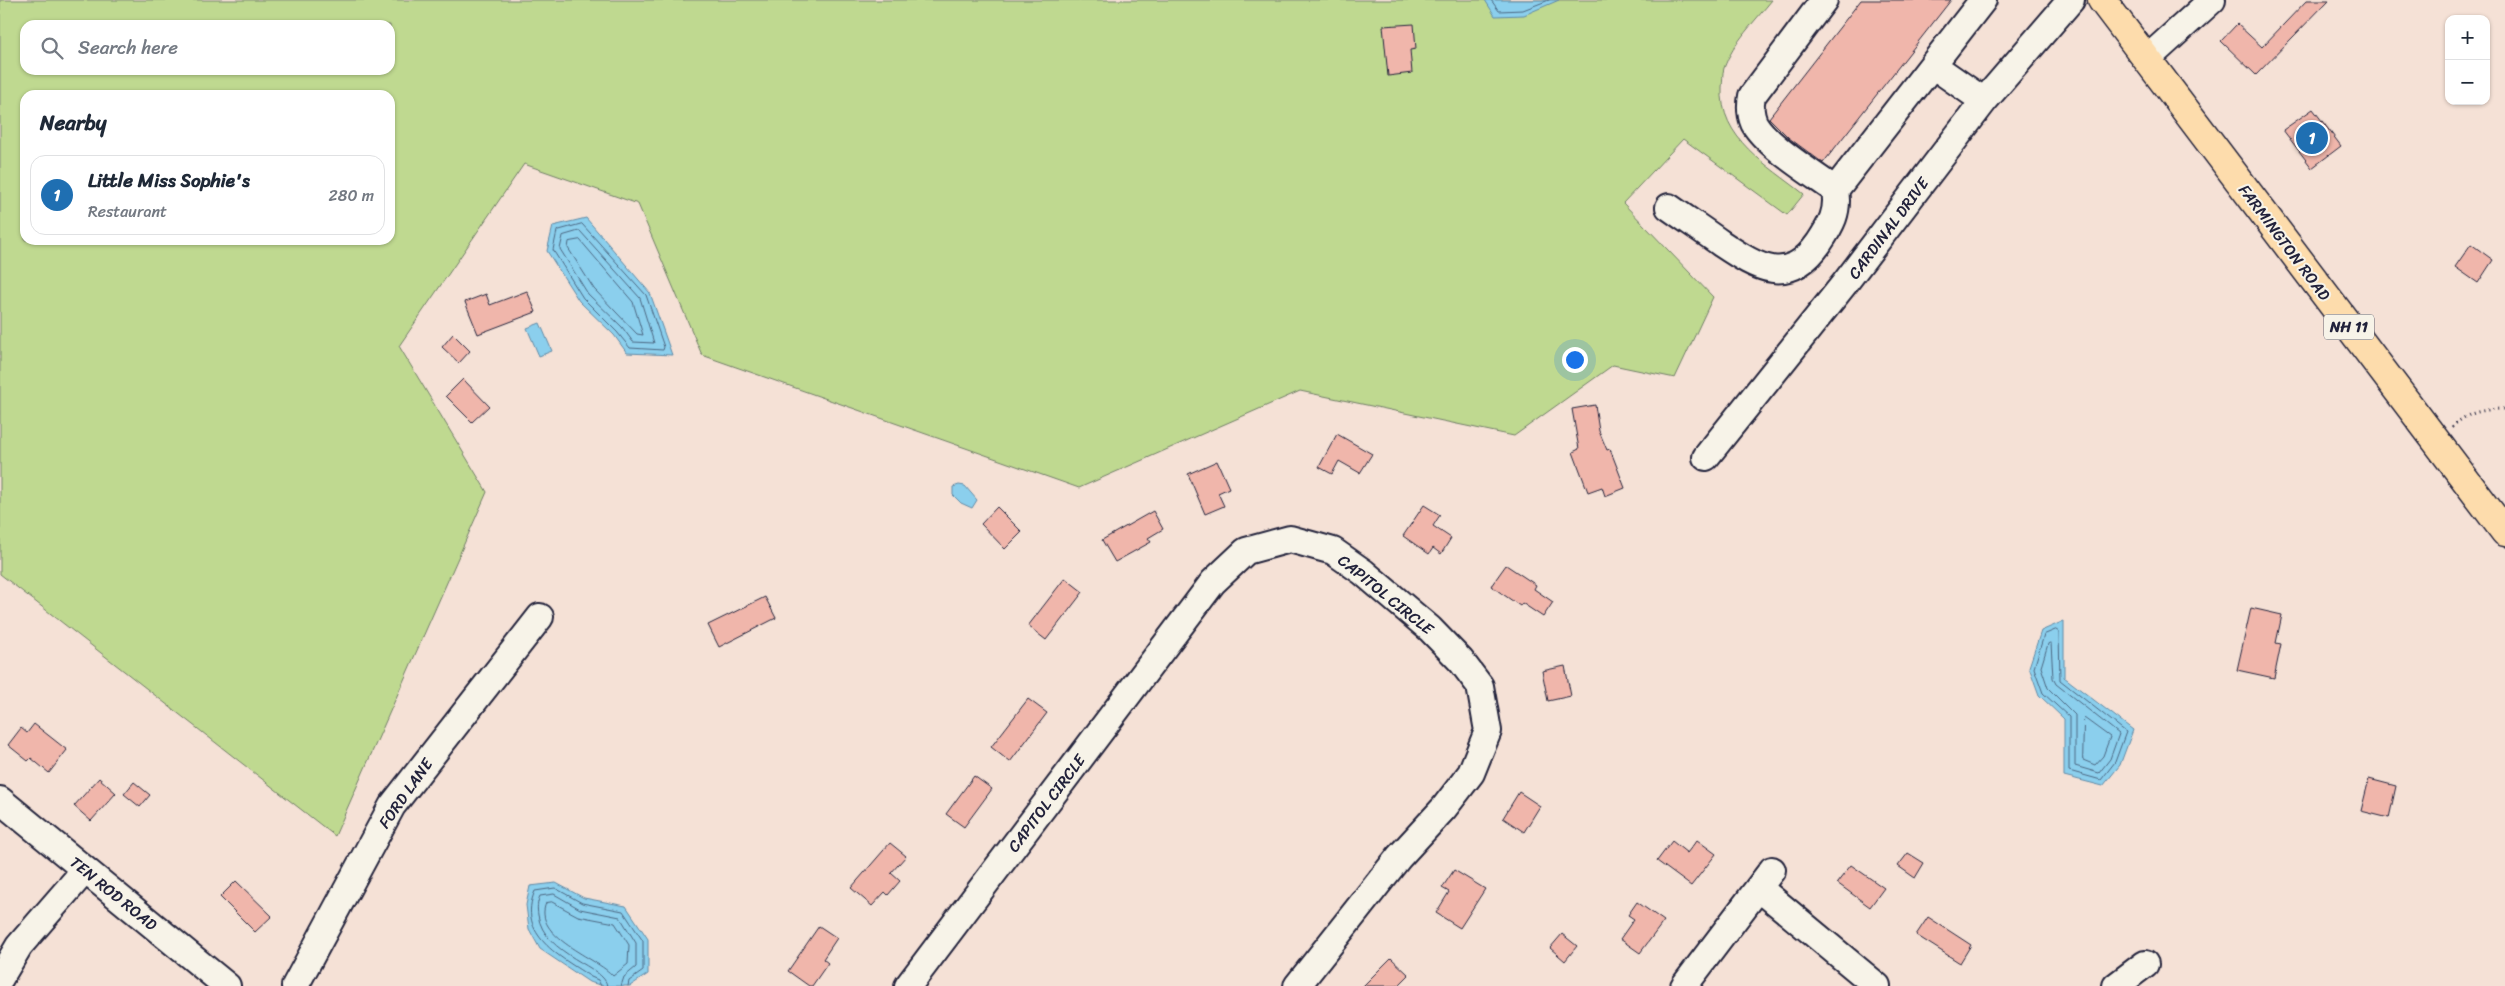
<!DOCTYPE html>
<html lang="en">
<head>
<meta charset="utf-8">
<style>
  :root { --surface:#fff; --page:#f6f6f7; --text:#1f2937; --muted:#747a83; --line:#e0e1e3; --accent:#1f6fb2 }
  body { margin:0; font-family:Sriracha,sans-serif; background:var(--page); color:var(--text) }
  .controls { position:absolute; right:15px; top:15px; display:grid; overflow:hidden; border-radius:10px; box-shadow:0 1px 4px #0004 }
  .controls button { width:45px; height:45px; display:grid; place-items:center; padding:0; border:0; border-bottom:1px solid var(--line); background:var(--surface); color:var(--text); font:25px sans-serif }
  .you { position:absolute; left:1574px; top:359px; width:18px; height:18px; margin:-12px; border:4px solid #fff; border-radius:50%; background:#1a73e8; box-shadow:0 0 0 8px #1a73e833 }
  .badge { display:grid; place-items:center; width:32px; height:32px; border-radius:50%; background:var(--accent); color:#fff; font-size:16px; font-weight:700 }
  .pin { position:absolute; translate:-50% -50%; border:2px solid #fff; box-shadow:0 1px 5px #0006 }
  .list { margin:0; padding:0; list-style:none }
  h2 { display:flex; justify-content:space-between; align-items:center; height:65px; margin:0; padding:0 20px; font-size:21px }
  h2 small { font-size:16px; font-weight:400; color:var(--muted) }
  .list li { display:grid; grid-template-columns:32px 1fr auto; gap:15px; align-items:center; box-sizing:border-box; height:80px; margin:0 10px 10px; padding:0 10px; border:1px solid var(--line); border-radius:15px }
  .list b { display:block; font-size:19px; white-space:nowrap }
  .list p { margin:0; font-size:16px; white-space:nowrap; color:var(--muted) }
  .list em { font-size:16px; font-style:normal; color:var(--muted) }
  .icon { flex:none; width:28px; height:28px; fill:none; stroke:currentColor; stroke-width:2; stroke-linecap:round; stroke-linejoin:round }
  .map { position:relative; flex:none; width:2505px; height:986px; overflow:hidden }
  .search { position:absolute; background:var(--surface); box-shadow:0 1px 4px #0004; left:20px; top:20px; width:375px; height:55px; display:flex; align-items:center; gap:12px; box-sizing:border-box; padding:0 18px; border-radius:15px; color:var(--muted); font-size:19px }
  .panel { position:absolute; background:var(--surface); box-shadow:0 1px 4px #0004; left:20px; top:90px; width:375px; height:155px; border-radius:15px }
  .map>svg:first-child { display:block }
  .green { fill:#bfd990; stroke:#707e66; fill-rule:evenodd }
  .water { fill:#8bcfed; stroke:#618aa6 }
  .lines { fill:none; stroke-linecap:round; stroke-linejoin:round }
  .shore { stroke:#4c6782; stroke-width:1 }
  .building { fill:#f0b6ab; stroke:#22223b }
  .minor-casing { stroke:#22223b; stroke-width:30 }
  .highway-casing { stroke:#22223b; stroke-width:31 }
  .path { stroke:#22223b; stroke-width:3; stroke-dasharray:1 4; stroke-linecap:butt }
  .minor { stroke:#f7f3e8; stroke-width:26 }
  .highway { stroke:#fddcac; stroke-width:28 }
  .labels { text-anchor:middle; stroke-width:4; stroke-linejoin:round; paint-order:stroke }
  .shield { fill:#f7f3e8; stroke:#62616f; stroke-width:1 }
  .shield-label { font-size:15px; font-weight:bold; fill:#22223b }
  .street-label { font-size:16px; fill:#22223b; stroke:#f7f3e8 }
</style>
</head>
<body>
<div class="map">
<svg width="2505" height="986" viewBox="0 0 2505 986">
  <rect width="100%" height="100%" fill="#f5e1d6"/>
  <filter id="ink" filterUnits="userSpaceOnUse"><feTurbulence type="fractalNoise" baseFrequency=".02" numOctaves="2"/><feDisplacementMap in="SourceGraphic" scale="10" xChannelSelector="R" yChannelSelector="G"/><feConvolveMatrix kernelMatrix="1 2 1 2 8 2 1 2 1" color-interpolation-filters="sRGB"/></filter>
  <g filter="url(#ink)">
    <path class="green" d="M 0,0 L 1772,0 C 1755,21 1733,43 1724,68 C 1722,74 1723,81 1722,87 C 1719,139 1768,165 1804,194 L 1787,215 L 1683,139 L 1623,203 L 1713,297 L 1675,378 L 1613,365 L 1514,436 L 1300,391 L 1079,488 L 702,355 L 638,204 L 524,164 L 399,346 L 487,492 L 335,836 L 0,574 ZM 25,25 L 390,25 L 390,70 L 25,70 ZM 25,95 L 390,95 L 390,240 L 25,240 Z"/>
    <path class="water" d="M 1485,0 L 1559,0 L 1524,15 L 1495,16 Z
      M 586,218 L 650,293 L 672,355 L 627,353 L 614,335 L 579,301 L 547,251 L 553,226 Z
      M 540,323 L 552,351 L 539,356 L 527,328 Z
      M 959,485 L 965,486 L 977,500 L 972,508 L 961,503 L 953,495 L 953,487 Z
      M 2064,621 L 2064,677 L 2133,730 L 2120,765 L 2103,786 L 2064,776 L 2064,719 L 2039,695 L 2029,667 L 2041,631 Z
      M 556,883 L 584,898 L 626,906 L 648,939 L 648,974 L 630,986 L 604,986 L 589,982 L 540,949 L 529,929 L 526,905 L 530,886 Z"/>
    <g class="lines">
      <path class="shore" d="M 1491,0 L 1499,11 L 1523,10 L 1549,0
        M 582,224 L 646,295 L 664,347 L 663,350 L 630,348 L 617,332 L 583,298 L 553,250 L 557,231 Z
        M 580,231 L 640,298 L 654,343 L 633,342 L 622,327 L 588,294 L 560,249 L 563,236 Z
        M 580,240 L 633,302 L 643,335 L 637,334 L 594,289 L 568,248 L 569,242 Z
        M 2056,630 L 2059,632 L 2060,680 L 2126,732 L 2115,762 L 2101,780 L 2069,771 L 2069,717 L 2043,693 L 2034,668 L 2044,635 Z
        M 2051,643 L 2053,678 L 2056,684 L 2119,734 L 2110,759 L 2099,773 L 2075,766 L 2075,715 L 2048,688 L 2041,667 L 2048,644 Z
        M 2084,718 L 2110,737 L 2103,756 L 2095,765 L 2083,760 Z
        M 552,902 L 578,916 L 615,923 L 629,945 L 628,964 L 613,976 C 598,958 531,937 546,903 Z
        M 601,986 L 598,980 L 591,977 C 561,957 516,935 535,891 L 555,888 L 582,903 L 623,911 L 643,941 L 643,971 L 629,981 L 628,986
        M 607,986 C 606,966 544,956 538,915 C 537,908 537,903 540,896 L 554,894 L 580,909 L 620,917 L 636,943 L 636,967 L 624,977 L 621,986"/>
    </g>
    <path class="building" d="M 1861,0 L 1951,0 L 1823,163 L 1789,138 L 1769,118 Z
      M 2307,0 L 2329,0 L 2256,75 L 2221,41 L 2237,24 L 2262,47 Z
      M 1414,24 L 1416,49 L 1410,50 L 1412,73 L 1388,76 L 1383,26 Z
      M 2313,109 L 2341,146 L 2312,168 L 2283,130 Z
      M 2471,244 L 2493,260 L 2478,283 L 2455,267 Z
      M 527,291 L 536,312 L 478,334 L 465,302 L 486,294 L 490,305 Z
      M 453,334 L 470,351 L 459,363 L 442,347 Z
      M 463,379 L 489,406 L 472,422 L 446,396 Z
      M 1595,405 L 1599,431 L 1607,450 L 1610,449 L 1625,488 L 1605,496 L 1602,487 L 1588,492 L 1573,452 L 1579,449 L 1572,409 Z
      M 1337,434 L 1372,454 L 1360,473 L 1339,461 L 1332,474 L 1319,467 Z
      M 1217,461 L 1229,488 L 1218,493 L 1224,506 L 1205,514 L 1188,474 Z
      M 1424,505 L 1440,515 L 1433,526 L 1451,538 L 1441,554 L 1433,548 L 1429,554 L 1403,536 Z
      M 997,507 L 1022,532 L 1005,549 L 981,524 Z
      M 1153,511 L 1163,529 L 1148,538 L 1151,542 L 1115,562 L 1102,540 Z
      M 1506,565 L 1536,585 L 1534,589 L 1553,602 L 1543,617 L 1522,603 L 1520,606 L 1491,586 Z
      M 1065,578 L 1083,592 L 1046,640 L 1028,626 Z
      M 765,597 L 776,618 L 719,647 L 708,625 Z
      M 2251,608 L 2282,615 L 2276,643 L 2281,644 L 2274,678 L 2237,670 Z
      M 1565,666 L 1571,696 L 1548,701 L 1542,671 Z
      M 1028,699 L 1047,713 L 1010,762 L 991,747 Z
      M 34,724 L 67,750 L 49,773 L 31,758 L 28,761 L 8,745 L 21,728 L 27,733 Z
      M 974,776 L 992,789 L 964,827 L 946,814 Z
      M 99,778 L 116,793 L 91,821 L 74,806 Z
      M 2369,779 L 2396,786 L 2389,818 L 2361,811 Z
      M 134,782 L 150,795 L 140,807 L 124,794 Z
      M 1519,792 L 1540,806 L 1524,832 L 1503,818 Z
      M 1697,840 L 1716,854 L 1691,886 L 1657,861 L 1672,841 L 1687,853 Z
      M 890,843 L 906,856 L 891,873 L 900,881 L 888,895 L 885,892 L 872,906 L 851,888 Z
      M 1908,853 L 1924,863 L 1915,878 L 1898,866 Z
      M 1851,865 L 1884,888 L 1870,907 L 1837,883 Z
      M 1454,870 L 1485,889 L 1460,928 L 1436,913 L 1449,892 L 1442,888 Z
      M 236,881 L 272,916 L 255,932 L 220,897 Z
      M 1637,902 L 1664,921 L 1640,953 L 1620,939 L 1634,919 L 1628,915 Z
      M 1928,917 L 1971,945 L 1960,963 L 1916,935 Z
      M 819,926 L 837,938 L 823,959 L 828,963 L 812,986 L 809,986 L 788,971 Z
      M 1562,934 L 1577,946 L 1565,961 L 1550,948 Z
      M 1391,958 L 1409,975 L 1398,986 L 1363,986 Z"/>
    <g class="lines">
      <defs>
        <path id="minor" d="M 1824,0 L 1752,96 C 1750,106 1750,113 1754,123 C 1766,145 1813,174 1835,190 L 1983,0
          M 2147,59 L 2212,0
          M 1934,66 L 1984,101
          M 1669,207 C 1686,219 1704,231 1722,244 C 1758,268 1788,287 1819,243 C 1831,225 1839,212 1835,190
          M 1706,457 L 1845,283 L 1984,101 L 2071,0
          M 0,800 L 227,986
          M 1759,888 L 1877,986
          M 0,978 L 19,946 L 85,870
          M 295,986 L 392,806 L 540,617
          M 908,986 L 1213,582 L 1246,551 L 1290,539 L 1333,551 L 1363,572 L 1430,629 L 1461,661 L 1480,686 L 1488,731 L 1471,773 L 1444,808 L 1399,857 L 1297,986
          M 1684,986 L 1772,870
          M 2116,986 L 2145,964"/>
        <path id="highway" d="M 2102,0 L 2505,532"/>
      </defs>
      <use href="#minor" class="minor-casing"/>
      <use href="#highway" class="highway-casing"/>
      <path class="path" d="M 2452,427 C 2467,412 2484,409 2505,409"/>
      <use href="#minor" class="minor"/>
      <use href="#highway" class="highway"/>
    </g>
  </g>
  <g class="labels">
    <rect class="shield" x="2324" y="314.5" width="50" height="25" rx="4"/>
    <g class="shield-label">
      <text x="2349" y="332">NH 11</text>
    </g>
    <g class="street-label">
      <text transform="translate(1888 228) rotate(-53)" y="6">CARDINAL DRIVE</text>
      <text transform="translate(2285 242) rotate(53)" y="6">FARMINGTON ROAD</text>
      <text transform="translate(1386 594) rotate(39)" y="6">CAPITOL CIRCLE</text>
      <text transform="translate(405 793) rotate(-55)" y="6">FORD LANE</text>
      <text transform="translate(1046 803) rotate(-53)" y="6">CAPITOL CIRCLE</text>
      <text transform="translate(114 893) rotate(39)" y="6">TEN ROD ROAD</text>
    </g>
  </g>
</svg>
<div class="controls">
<button>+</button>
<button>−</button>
</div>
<div class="you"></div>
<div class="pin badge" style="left:2312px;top:138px">1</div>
<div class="search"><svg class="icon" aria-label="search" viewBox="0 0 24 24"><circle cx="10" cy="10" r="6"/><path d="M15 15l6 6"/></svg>Search here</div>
<section class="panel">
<h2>Nearby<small></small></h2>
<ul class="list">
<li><span class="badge">1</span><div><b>Little Miss Sophie's</b><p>Restaurant</p></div><em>280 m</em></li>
</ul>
</section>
</div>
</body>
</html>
